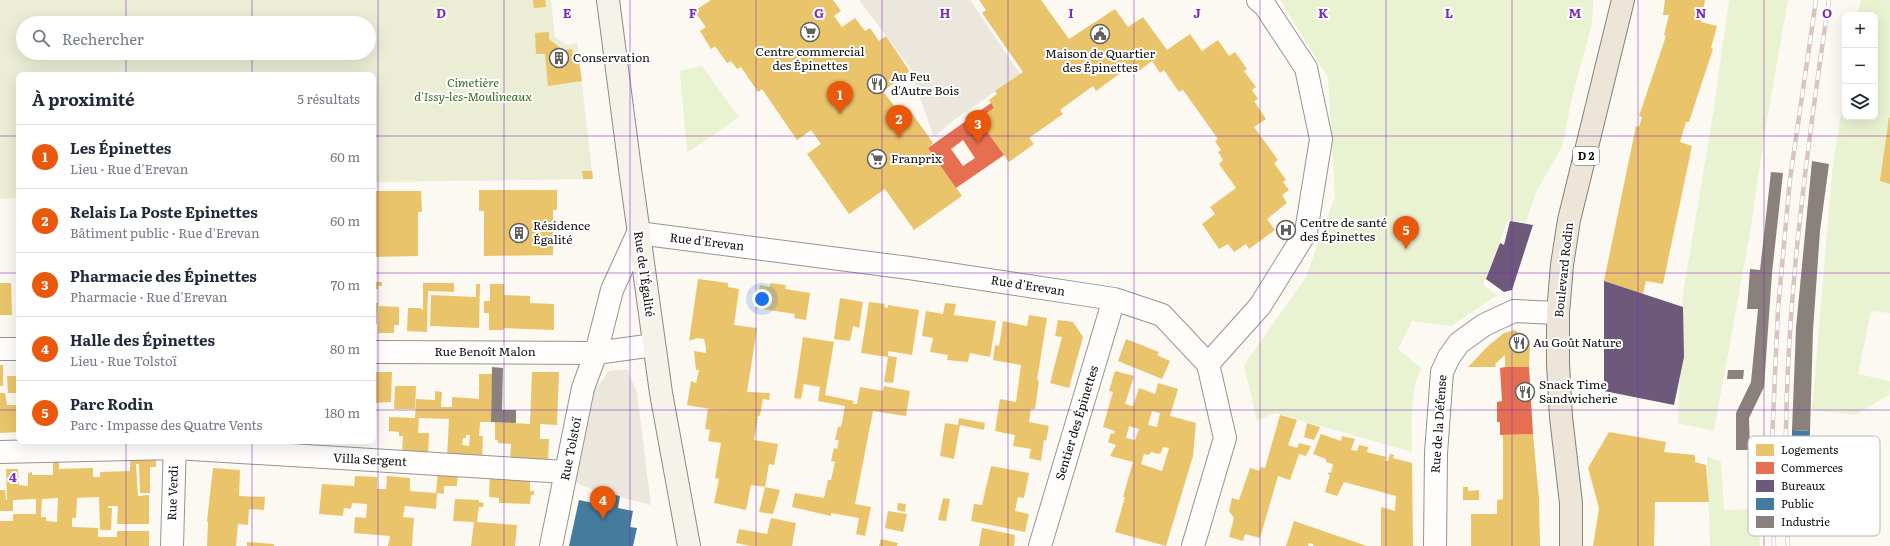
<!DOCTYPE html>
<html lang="fr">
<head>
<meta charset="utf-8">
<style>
  :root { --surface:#fff; --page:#f2f2f3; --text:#1f2937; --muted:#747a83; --line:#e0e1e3; --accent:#ea580c }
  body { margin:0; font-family:Literata,serif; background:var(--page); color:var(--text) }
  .controls { position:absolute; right:12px; top:12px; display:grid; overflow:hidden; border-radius:8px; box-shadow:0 4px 16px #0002 }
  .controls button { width:36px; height:36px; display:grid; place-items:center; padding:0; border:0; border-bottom:1px solid var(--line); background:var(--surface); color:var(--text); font:20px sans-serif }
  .you { position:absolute; left:762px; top:299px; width:14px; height:14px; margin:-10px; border:3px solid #fff; border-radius:50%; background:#1a73e8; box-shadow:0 0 0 6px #1a73e833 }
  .badge { display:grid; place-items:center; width:26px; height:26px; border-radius:50%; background:var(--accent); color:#fff; font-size:13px; font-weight:700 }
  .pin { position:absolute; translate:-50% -33px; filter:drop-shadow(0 1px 2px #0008) }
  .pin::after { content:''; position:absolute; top:21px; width:14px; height:12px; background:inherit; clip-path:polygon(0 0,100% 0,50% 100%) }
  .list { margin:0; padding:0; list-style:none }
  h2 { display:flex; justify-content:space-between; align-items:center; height:52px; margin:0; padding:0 16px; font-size:17px }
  h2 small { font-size:13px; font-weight:400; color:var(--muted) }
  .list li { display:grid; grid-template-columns:26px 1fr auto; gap:12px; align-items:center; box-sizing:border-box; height:64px; padding:0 16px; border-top:1px solid var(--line) }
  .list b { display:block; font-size:15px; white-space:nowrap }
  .list p { margin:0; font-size:13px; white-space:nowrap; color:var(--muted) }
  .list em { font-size:13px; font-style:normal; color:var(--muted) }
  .icon { flex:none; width:22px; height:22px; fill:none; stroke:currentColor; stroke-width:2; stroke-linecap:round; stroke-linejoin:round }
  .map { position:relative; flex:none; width:1890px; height:546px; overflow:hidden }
  .search { position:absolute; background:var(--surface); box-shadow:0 4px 16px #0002; left:16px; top:16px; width:360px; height:44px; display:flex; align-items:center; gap:10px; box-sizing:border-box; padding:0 14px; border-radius:22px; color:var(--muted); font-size:15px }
  .panel { position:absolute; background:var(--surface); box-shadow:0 4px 16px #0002; left:16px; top:72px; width:360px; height:372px; border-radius:8px }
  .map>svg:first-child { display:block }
  .green { fill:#e9f2d1 }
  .cemetery { fill:#ebedd5; fill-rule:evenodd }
  .plaza { fill:#ece7dd }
  .homes { fill:#e9c46a; fill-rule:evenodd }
  .shops { fill:#e76f51; fill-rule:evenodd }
  .offices { fill:#6d597a }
  .public { fill:#457b9d }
  .industry { fill:#8a817c }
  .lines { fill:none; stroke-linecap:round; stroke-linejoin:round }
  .minor-casing { stroke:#959491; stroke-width:24 }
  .tertiary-casing { stroke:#959491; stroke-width:24 }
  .secondary-casing { stroke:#8c8a87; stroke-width:24 }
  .primary-casing { stroke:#82817e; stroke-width:24 }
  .minor { stroke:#fffefd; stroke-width:22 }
  .tertiary { stroke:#fffefd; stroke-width:22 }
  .secondary { stroke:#f5f2ea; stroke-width:22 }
  .primary { stroke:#ede5d8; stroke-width:22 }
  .rail-casing { stroke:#d9c3c7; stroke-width:4.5 }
  .rail { stroke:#fff; stroke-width:3; stroke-dasharray:9; stroke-linecap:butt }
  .grid { fill:none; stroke:#7b2cbf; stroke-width:1; stroke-opacity:0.55 }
  .labels { text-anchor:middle; stroke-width:4; stroke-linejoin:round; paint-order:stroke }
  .shield { fill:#fff; stroke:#565656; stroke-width:1 }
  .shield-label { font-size:11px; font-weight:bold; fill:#0e0e0e }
  .poi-label { font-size:12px; fill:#0e0e0e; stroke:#fff; text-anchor:start }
  .park-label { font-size:12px; font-style:italic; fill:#366b19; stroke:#fff }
  .street-label { font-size:12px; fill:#0e0e0e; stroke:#fff }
  .key { fill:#fff; stroke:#b7b7b7; stroke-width:1 }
  .key-label { font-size:11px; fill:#0e0e0e }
  .grid-label { font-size:13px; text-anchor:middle; font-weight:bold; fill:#7b2cbf; stroke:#fff; stroke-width:4; stroke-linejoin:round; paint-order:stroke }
</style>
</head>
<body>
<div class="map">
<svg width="1890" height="546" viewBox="0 0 1890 546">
  <rect width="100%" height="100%" fill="#fcf9f2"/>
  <path class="green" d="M 1280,0 L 1593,0 L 1592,24 L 1572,97 L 1562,147 L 1536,192 L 1526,222 L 1508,220 L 1483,285 L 1497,295 L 1451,326 L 1412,321 L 1398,349 L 1421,368 C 1409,395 1412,424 1412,452 L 1275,413 L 1257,421 L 1244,365 L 1306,277 L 1335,196 L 1328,78 Z
    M 1729,0 L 1788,0 L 1765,131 L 1750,232 L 1714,431 L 1678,423 L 1683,293 L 1714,108 Z
    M 1861,0 L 1890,0 L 1890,313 L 1871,311 L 1858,374 L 1890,381 L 1889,395 L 1855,415 L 1812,410 L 1833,162 L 1845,91 L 1845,117 L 1875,117 L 1875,15 L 1858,15 Z
    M 702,66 L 739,117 L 687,153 L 680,71 Z
    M 1707,456 L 1721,462 L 1724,510 L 1758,509 L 1760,546 L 1710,546 Z"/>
  <path class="cemetery" d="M 0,0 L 551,0 L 555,37 L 566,45 L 577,43 L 593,179 L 373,182 L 373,75 L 19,75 L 19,198 L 0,199 ZM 23,23 L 369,23 L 369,53 L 23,53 Z"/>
  <path class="plaza" d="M 859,0 L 970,0 L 1020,74 L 954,120 L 934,137 L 915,84 L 915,74 Z
    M 627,369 L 637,392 L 651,505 L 596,491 L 574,482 L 593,392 L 609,371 Z"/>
  <path class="homes" d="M 533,0 L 545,0 L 546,7 L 534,8 Z
    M 711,0 L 833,0 L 841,11 L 834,16 L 842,27 L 855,18 L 865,31 L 870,28 L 879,41 L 886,36 L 910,72 L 883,91 L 901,115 L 909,109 L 933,143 L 928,148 L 962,196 L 914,230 L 885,189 L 849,214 L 807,154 L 821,144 L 811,130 L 797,140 L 762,89 L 758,92 L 741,67 L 737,69 L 731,61 L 727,63 L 715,46 L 711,49 L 700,31 L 706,27 L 694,11 Z
    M 979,0 L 1041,0 L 1069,39 L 1115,9 L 1128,27 L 1143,17 L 1167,50 L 1190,34 L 1202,51 L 1218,40 L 1229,56 L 1235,52 L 1247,69 L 1244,71 L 1256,87 L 1252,90 L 1258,99 L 1254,101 L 1266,119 L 1254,127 L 1278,160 L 1274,163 L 1286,180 L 1283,182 L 1289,190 L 1282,195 L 1287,203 L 1267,219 L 1275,230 L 1249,249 L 1246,244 L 1234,252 L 1228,244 L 1219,249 L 1202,224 L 1215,214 L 1210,207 L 1236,188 L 1219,164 L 1223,160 L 1218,152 L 1221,150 L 1215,141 L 1218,139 L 1183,90 L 1179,92 L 1164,70 L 1160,73 L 1152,61 L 1135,74 L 1130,66 L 1096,91 L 1093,86 L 1060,110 L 1063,114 L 1029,138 L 1034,144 L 1009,162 L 978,119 L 994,108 L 989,100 L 997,94 L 995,91 L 1023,72 L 982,13 L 986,10 Z
    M 1665,0 L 1705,0 L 1701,22 L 1717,26 L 1711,48 L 1713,49 L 1689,122 L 1686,122 L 1680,142 L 1692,146 L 1663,284 L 1646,281 L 1643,294 L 1604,281 L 1636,126 L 1639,127 L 1642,117 L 1639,116 L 1666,36 L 1664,35 L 1669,15 L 1663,15 Z
    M 549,32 L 549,39 L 563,50 L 572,49 L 574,61 L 579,61 L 582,81 L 548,86 L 545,54 L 536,54 L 535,33 Z
    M 1889,117 L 1890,118 L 1890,184 L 1880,181 Z
    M 582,171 L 592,171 L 593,179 L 583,179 Z
    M 479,190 L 557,190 L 557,210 L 553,210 L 553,255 L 484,256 L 484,211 L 479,211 Z
    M 373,191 L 421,191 L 422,212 L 418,212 L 418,256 L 373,257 Z
    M 698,279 L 728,283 L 728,287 L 739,289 L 734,325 L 757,328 L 747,392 L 770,393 L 769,400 L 763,399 L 760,415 L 756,418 L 758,418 L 754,440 L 778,444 L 774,465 L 769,464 L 765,487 L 780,490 L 773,514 L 759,512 L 765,487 L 751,485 L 746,510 L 714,503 L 719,479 L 715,478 L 721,443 L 708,441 L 710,430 L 705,429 L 708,409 L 734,413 L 687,405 L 691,381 L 696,383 L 699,370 L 696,370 L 694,351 L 706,353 L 706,348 L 704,339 L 697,338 L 689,341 Z
    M 373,282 L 382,282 L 382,286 L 378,286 L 378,289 L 373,289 Z
    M 0,283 L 11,283 L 12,315 L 0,315 Z
    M 423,283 L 454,283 L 454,292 L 428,291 L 427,332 L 407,331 L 408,308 L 420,308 L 423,310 Z
    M 770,283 L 786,285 L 785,289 L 810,293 L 806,320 L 794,318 L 795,314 L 756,308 L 760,285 L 770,287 Z
    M 476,284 L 480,284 L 479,328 L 430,326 L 431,295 L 476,297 Z
    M 490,284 L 504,284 L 504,295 L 530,296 L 530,303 L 554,304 L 554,330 L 504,328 L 503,330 L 489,330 L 489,313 L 484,313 L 484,301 L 490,301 Z
    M 840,298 L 863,302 L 859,328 L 853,326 L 850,341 L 834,339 Z
    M 869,302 L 885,304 L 884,307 L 888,308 L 888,305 L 919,310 L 912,355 L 888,351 L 888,356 L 897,357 L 893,383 L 884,382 L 888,357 L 861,353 Z
    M 373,303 L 378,303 L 377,324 L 373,323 Z
    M 945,303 L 956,304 L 954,315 L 996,321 L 990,357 L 970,353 L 968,362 L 947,360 L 948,355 L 930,352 L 933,338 L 922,336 L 926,311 L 943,314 Z
    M 379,306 L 399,307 L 399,325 L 394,325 L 394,333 L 378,333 Z
    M 1029,315 L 1047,318 L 1037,380 L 1039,381 L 1035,409 L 1031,409 L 1029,422 L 1049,426 L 1046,441 L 1044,440 L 1041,461 L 1029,458 L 1031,449 L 1013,446 L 1015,435 L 995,431 L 1000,399 L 1016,402 L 1021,365 L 993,360 L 995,345 L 999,346 L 1003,321 L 1027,326 Z
    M 1058,320 L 1073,322 L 1083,337 L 1069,388 L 1050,383 L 1062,337 L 1055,336 Z
    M 1515,330 L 1530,341 L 1529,367 L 1505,367 L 1505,355 L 1495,364 L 1496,367 L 1468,367 L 1488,346 L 1504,333 Z
    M 803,337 L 834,342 L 825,395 L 854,401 L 853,404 L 857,404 L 860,387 L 883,391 L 884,386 L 910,391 L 906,416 L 873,411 L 855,504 L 871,507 L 865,536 L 856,534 L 859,518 L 831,513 L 831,516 L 792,507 L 795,493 L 824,498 L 828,480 L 831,480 L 835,462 L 831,461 L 834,448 L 837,449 L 839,440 L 835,440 L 838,427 L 841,427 L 845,406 L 818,401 L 820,387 L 804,384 L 801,399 L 794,398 Z
    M 1126,339 L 1159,352 L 1157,355 L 1170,361 L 1162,379 L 1118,361 Z
    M 0,365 L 3,365 L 3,386 L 0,386 Z
    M 1115,371 L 1134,376 L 1125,404 L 1133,406 L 1139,388 L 1155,394 L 1158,383 L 1178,389 L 1170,416 L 1196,423 L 1193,456 L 1166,546 L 1115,532 L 1125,497 L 1123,497 L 1133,462 L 1110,456 L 1116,445 L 1108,442 L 1111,433 L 1114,434 L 1115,431 L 1103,427 L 1113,392 L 1109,391 ZM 1152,411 L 1160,413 L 1157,427 L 1148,425 ZM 1129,426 L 1139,429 L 1135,440 L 1126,438 ZM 1163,447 L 1169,448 L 1162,471 L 1141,464 L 1144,454 L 1149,455 L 1151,452 L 1158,454 L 1161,453 Z
    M 373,372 L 392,372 L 391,402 L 373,403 Z
    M 532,372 L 559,372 L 557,425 L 540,424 L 540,439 L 549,439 L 548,463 L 510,461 L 511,444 L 498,443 L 498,440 L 495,440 L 495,422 L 530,424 Z
    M 479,374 L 492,374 L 491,422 L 480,422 L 479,436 L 483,436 L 482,459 L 447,457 L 449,419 L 419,418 L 418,433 L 429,433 L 428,456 L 402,454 L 403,436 L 399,436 L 399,432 L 389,431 L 389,417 L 415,418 L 416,399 L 435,400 L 435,391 L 442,392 L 441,407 L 452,407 L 452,397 L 479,399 ZM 466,435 L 470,435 L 469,446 L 462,445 L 463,438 L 466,438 Z
    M 7,376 L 19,376 L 19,393 L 8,393 Z
    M 395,386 L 416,386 L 415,409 L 394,409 Z
    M 0,393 L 5,393 L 7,405 L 19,405 L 19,432 L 0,433 Z
    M 1280,415 L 1297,420 L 1288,445 L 1297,448 L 1299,443 L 1311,446 L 1306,456 L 1299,454 L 1290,480 L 1278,476 L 1260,538 L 1245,534 L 1243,541 L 1229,537 L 1234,518 L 1229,511 L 1232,498 L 1239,500 L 1250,468 L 1260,471 L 1261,467 L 1265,468 Z
    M 959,418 L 985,423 L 984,430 L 960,425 L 954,459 L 940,456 L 945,423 L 958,425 Z
    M 1307,423 L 1320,427 L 1314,440 L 1304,437 Z
    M 1609,432 L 1666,442 L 1664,452 L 1695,455 L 1695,462 L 1706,465 L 1709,502 L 1655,502 L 1654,546 L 1593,546 L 1599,508 L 1588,468 Z
    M 1321,434 L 1341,441 L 1342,436 L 1355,439 L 1351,450 L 1357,451 L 1359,445 L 1368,447 L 1367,452 L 1386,457 L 1385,461 L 1388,461 L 1390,454 L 1394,455 L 1393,458 L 1412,463 L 1413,546 L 1381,546 L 1381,507 L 1395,511 L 1396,496 L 1344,482 L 1337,496 L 1325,492 L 1330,475 L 1328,474 L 1329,472 L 1331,473 L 1333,464 L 1326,462 L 1326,459 L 1313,454 Z
    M 1533,434 L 1539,499 L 1540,546 L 1471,546 L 1471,514 L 1497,514 L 1497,500 L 1503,499 L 1503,435 Z
    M 156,455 L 156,467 L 150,467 L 150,493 L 140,493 L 139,464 L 136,464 L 138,496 L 149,495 L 149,524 L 117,524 L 118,506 L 108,506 L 108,508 L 112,508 L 111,530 L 100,530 L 99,497 L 77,498 L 76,518 L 72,518 L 72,527 L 98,528 L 98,537 L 117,537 L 117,531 L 149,531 L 149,546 L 0,546 L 0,521 L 13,521 L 13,514 L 36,514 L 36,499 L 13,500 L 13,511 L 0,511 L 0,490 L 5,490 L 6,500 L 7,500 L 6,469 L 18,469 L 19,485 L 28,486 L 28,473 L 32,472 L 32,475 L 53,475 L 53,459 L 59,458 L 59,469 L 93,468 L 93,477 L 100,477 L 100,472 L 130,471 L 130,456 ZM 58,498 L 57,522 L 46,521 L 46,517 L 41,517 L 42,499 Z
    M 991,466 L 1029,473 L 1024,498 L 1018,497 L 1015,511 L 1029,514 L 1025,532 L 971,521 L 974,504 L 982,505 Z
    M 213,468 L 240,470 L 239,496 L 265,497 L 264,510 L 249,509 L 248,525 L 238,524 L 236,546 L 207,546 L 208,522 L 207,521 Z
    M 438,471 L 458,472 L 457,486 L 444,486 L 444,494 L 437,493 L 436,509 L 405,506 L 403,517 L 414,518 L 412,546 L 388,546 L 390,536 L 354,533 L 355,517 L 366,518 L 367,504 L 352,503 L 351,509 L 344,508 L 343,516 L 319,514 L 322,484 L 354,486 L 355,476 L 377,477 L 377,489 L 386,489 L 387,476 L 410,478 L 410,491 L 436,493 Z
    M 490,474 L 530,476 L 530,491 L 534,491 L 534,495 L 531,495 L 530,504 L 499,503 L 499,498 L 489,497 Z
    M 1463,487 L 1468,487 L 1468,491 L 1479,490 L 1479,500 L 1463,500 Z
    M 943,498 L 950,499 L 946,521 L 938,520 Z
    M 455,499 L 479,500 L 479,502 L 484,503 L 483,507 L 479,507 L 477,522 L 517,525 L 515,546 L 471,546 L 474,522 L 453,521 Z
    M 898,503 L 906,504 L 905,512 L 897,510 Z
    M 888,511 L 907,514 L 903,532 L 885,528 Z
    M 771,518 L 796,523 L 792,546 L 750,546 L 736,543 L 739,529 L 767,534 Z
    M 1294,521 L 1367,546 L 1313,546 L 1314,544 L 1309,543 L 1308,546 L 1286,546 Z
    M 982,528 L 1015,535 L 1014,546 L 979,546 Z
    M 881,539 L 898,543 L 897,546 L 879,546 Z
    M 247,542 L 274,544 L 274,546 L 247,546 Z"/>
  <path class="shops" d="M 991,103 L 994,108 L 978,119 L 1004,155 L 956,188 L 928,148 ZM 963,140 L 975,158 L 963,166 L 951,149 Z
    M 1505,367 L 1529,367 L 1533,434 L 1500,435 L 1500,422 L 1497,422 L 1497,402 L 1502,401 L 1500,368 Z"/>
  <path class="offices" d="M 1510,221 L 1533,225 L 1512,290 L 1504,292 L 1486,279 L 1500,243 L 1504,245 Z
    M 1604,281 L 1683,307 L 1684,357 L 1674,405 L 1604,391 Z"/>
  <path class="public" d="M 1792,430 L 1810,431 L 1809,460 L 1805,473 L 1792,472 Z
    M 596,491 L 620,496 L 618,508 L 633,511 L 630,527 L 637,528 L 633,546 L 569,546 L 579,500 L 593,503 Z"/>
  <path class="industry" d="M 1812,161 L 1829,164 L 1820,231 L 1813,330 L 1810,431 L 1792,430 L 1796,328 Z
    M 1771,172 L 1783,173 L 1772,273 L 1764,387 L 1749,418 L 1750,450 L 1736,450 L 1736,413 L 1751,382 L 1758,309 L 1747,309 L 1750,269 L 1760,270 Z
    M 492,367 L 503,368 L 502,410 L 516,410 L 516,423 L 491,422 Z
    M 1728,370 L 1744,370 L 1743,379 L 1727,379 Z"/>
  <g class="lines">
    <defs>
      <path id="minor" d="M 0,349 L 19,349
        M 373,352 L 596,353 L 654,345
        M 1208,364 L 1260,306 L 1306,232 L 1321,139 L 1306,68 L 1265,6 L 1258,0
        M 0,452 L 175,448 L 566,472
        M 172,546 L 175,441
        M 551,546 L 583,388 L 596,353 L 612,290 L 638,233 L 909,268 L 1114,299 L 1162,315 L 1208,364 L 1225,438 L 1193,546
        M 1040,546 L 1114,299"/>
      <path id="tertiary" d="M 1435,546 L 1436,453 L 1442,372 L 1449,357 L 1459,343 L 1484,325 L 1514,311 L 1558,313"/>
      <path id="secondary" d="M 608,0 L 630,169 L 661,393 L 689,546"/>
      <path id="primary" d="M 1571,546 L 1571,503 L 1561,417 L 1558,364 L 1558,313 L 1562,265 L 1569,220 L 1623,0"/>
    </defs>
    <use href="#minor" class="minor-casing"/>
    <use href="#tertiary" class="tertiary-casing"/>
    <use href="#secondary" class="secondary-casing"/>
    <use href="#primary" class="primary-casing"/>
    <use href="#minor" class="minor"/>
    <use href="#tertiary" class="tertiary"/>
    <use href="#secondary" class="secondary"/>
    <use href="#primary" class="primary"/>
    <defs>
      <path id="rail" d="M 1774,546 L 1771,464 L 1778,309 L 1790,179 L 1816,0
        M 1788,546 C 1778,363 1802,181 1829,0"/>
    </defs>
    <use href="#rail" class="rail-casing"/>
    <use href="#rail" class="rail"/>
  </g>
  <path class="grid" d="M 126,0 L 126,23M 252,0 L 252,23M 378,0 L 378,546M 504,0 L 504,546M 630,0 L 630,546M 756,0 L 756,546M 882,0 L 882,546M 1008,0 L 1008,546M 1134,0 L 1134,546M 1260,0 L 1260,546M 1386,0 L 1386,546M 1512,0 L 1512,546M 1638,0 L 1638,546M 1764,0 L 1764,546M 126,53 L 126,75M 252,53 L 252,75M 0,136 L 19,136M 373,136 L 1890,136M 0,273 L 19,273M 373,273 L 1890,273M 0,410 L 19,410M 373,410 L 1890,410M 126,441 L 126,546M 252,441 L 252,546"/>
  <defs>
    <symbol id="supermarket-ring" viewBox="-11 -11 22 22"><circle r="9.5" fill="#fff" stroke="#61605e" stroke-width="1.5"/><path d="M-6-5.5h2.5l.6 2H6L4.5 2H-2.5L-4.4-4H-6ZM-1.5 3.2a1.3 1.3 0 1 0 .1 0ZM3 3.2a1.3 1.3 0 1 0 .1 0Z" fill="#61605e"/></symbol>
    <symbol id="civic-ring" viewBox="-11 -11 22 22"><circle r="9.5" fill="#fff" stroke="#61605e" stroke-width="1.5"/><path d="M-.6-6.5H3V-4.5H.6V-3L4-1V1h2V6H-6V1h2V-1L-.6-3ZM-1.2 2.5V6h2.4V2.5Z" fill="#61605e"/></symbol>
    <symbol id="building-ring" viewBox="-11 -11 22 22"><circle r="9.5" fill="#fff" stroke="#61605e" stroke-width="1.5"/><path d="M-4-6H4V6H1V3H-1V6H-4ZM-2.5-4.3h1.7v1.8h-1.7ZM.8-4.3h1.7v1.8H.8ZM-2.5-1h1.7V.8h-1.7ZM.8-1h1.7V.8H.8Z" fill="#61605e"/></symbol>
    <symbol id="restaurant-ring" viewBox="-11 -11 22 22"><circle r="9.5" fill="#fff" stroke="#61605e" stroke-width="1.5"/><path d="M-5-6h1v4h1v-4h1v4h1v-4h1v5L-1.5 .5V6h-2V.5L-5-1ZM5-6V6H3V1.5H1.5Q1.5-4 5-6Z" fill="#61605e"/></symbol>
    <symbol id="hospital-ring" viewBox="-11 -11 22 22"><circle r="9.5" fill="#fff" stroke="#61605e" stroke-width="1.5"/><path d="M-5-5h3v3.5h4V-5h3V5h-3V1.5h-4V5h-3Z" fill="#61605e"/></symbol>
  </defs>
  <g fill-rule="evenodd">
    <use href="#supermarket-ring" x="799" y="21" width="22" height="22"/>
    <use href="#civic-ring" x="1089" y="23" width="22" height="22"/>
    <use href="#building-ring" x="548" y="47" width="22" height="22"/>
    <use href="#restaurant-ring" x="866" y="73" width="22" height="22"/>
    <use href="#supermarket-ring" x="866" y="148" width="22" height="22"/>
    <use href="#hospital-ring" x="1275" y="219" width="22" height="22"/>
    <use href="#building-ring" x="508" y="222" width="22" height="22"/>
    <use href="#restaurant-ring" x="1508" y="332" width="22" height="22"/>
    <use href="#restaurant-ring" x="1514" y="381" width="22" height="22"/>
  </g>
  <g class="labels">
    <rect class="shield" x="1573" y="147" width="26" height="18" rx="3"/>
    <g class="shield-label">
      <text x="1586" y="160">D 2</text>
    </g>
    <g class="poi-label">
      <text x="810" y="56" text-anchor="middle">Centre commercial<tspan x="810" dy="14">des Épinettes</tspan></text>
      <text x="1100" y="58" text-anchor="middle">Maison de Quartier<tspan x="1100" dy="14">des Épinettes</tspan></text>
      <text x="573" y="62">Conservation</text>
      <text x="891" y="81">Au Feu<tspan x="891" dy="14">d'Autre Bois</tspan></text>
      <text x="891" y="163">Franprix</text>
      <text x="1300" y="227">Centre de santé<tspan x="1300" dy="14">des Épinettes</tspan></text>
      <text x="533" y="230">Résidence<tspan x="533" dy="14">Égalité</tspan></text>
      <text x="1533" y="347">Au Goût Nature</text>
      <text x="1539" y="389">Snack Time<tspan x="1539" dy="14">Sandwicherie</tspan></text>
    </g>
    <g class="park-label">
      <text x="473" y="87">Cimetière<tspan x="473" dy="14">d'Issy-les-Moulineaux</tspan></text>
    </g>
    <g class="street-label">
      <text transform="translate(707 242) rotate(7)" y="4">Rue d'Erevan</text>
      <text transform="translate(1564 270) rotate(-84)" y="4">Boulevard Rodin</text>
      <text transform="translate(644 274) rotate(82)" y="4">Rue de l'Égalité</text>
      <text transform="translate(1028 286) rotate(9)" y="4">Rue d'Erevan</text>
      <text x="485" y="356">Rue Benoît Malon</text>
      <text transform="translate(1077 423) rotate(-73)" y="4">Sentier des Épinettes</text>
      <text transform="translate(1439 424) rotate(-86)" y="4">Rue de la Défense</text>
      <text transform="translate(571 449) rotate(-79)" y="4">Rue Tolstoï</text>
      <text transform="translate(370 460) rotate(3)" y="4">Villa Sergent</text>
      <text transform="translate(173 493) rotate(-88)" y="4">Rue Verdi</text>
    </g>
  </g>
  <rect x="1748" y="436" width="132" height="100" rx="6" class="key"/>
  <rect x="1756" y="444" width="18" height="12" fill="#e9c46a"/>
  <rect x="1756" y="462" width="18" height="12" fill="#e76f51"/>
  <rect x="1756" y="480" width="18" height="12" fill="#6d597a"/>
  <rect x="1756" y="498" width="18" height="12" fill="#457b9d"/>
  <rect x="1756" y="516" width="18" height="12" fill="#8a817c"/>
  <g class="key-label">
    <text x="1781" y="454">Logements</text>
    <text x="1781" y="472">Commerces</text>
    <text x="1781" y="490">Bureaux</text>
    <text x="1781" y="508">Public</text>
    <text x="1781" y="526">Industrie</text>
  </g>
  <g class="grid-label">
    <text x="441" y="18">D</text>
    <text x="567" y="18">E</text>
    <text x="693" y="18">F</text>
    <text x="819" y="18">G</text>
    <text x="945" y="18">H</text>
    <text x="1071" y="18">I</text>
    <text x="1197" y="18">J</text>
    <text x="1323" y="18">K</text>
    <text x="1449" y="18">L</text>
    <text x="1575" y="18">M</text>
    <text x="1701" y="18">N</text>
    <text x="1827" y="18">O</text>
    <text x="13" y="482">4</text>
  </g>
</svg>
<div class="controls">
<button>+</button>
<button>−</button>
<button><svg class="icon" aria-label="layers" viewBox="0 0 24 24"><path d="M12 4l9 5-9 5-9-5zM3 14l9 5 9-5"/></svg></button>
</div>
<div class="you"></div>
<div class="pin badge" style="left:840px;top:114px">1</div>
<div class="pin badge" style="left:899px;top:138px">2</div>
<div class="pin badge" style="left:978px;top:143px">3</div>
<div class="pin badge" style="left:603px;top:519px">4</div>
<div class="pin badge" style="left:1406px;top:249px">5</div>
<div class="search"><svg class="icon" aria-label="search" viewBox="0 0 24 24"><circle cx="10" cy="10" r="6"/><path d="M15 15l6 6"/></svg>Rechercher</div>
<section class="panel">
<h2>À proximité<small>5 résultats</small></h2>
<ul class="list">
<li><span class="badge">1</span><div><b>Les Épinettes</b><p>Lieu · Rue d'Erevan</p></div><em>60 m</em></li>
<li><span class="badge">2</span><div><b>Relais La Poste Epinettes</b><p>Bâtiment public · Rue d'Erevan</p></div><em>60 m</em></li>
<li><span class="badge">3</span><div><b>Pharmacie des Épinettes</b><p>Pharmacie · Rue d'Erevan</p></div><em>70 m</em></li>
<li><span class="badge">4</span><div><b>Halle des Épinettes</b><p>Lieu · Rue Tolstoï</p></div><em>80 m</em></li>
<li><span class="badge">5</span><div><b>Parc Rodin</b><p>Parc · Impasse des Quatre Vents</p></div><em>180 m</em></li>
</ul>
</section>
</div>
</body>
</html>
